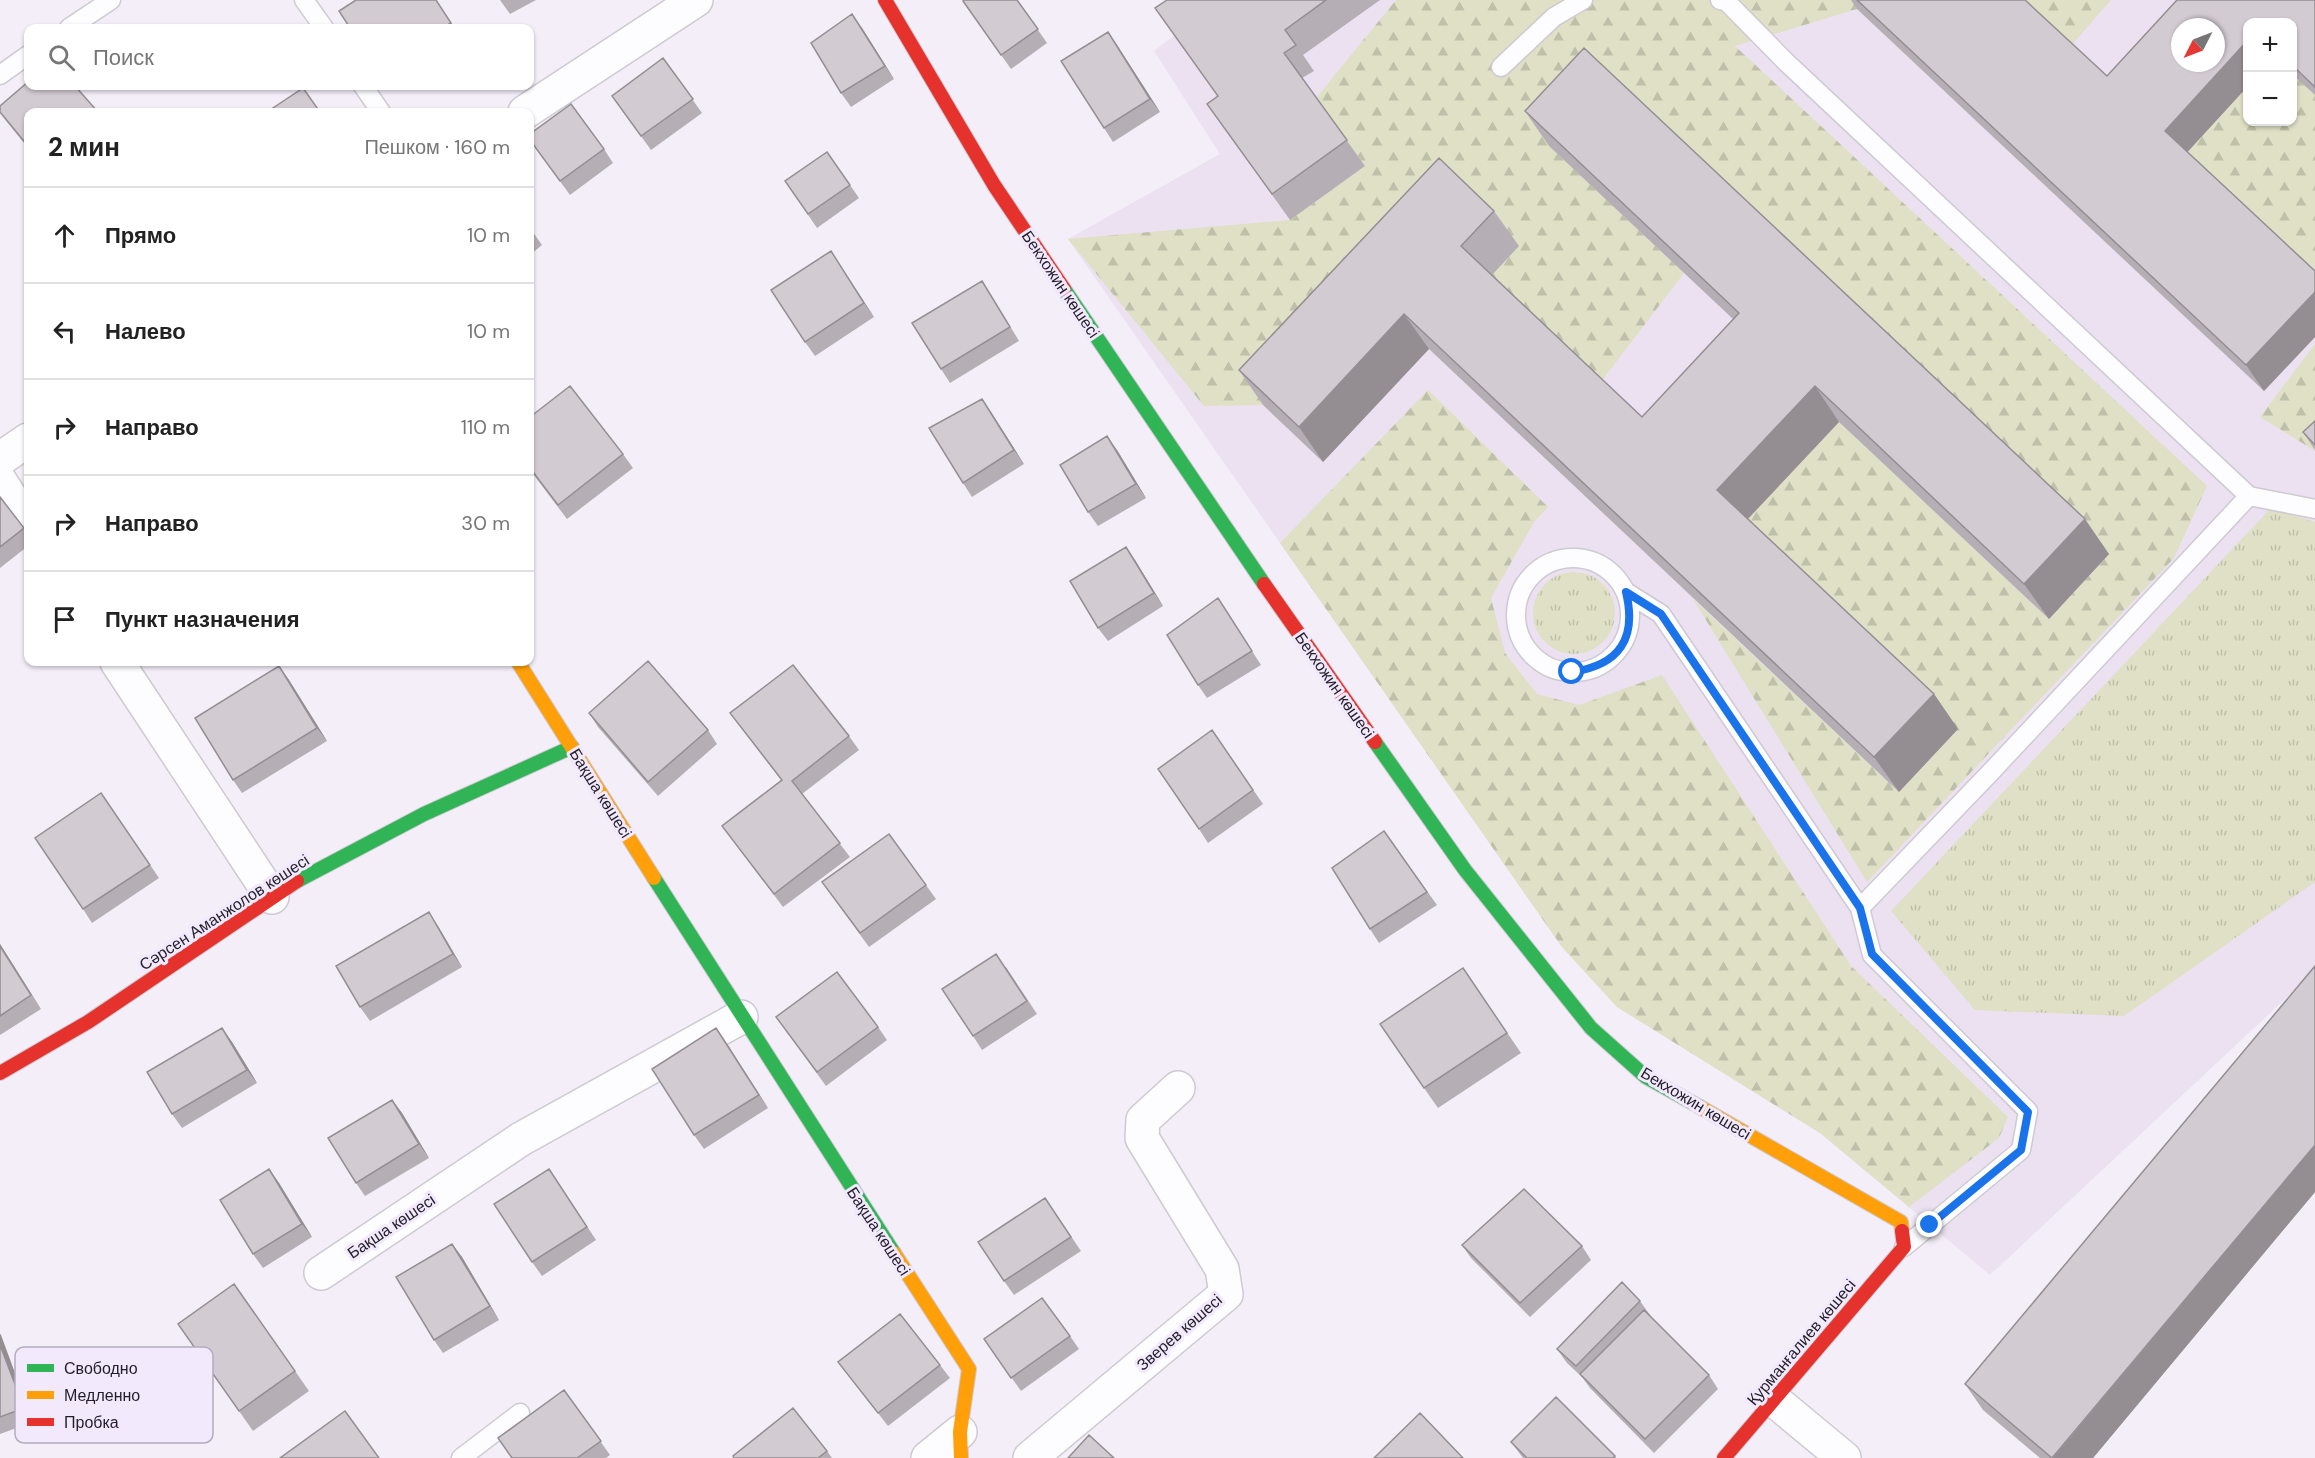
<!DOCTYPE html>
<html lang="ru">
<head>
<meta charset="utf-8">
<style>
  :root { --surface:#fff; --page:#f2f2f2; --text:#222; --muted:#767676; --line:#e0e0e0 }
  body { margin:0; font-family:"DM Sans",sans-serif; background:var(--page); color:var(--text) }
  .controls { position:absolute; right:18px; top:18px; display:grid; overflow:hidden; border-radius:12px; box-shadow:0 2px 4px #0004 }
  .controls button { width:54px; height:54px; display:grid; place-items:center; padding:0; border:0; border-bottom:2px solid var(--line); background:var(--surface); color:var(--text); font:30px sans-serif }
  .compass { position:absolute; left:2171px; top:18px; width:54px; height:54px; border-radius:50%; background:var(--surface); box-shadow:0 2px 4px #0004; rotate:228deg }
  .stop { position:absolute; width:18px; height:18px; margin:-14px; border:4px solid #1a73e8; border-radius:50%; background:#fff }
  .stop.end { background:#1a73e8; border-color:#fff; box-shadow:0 2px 6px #0008 }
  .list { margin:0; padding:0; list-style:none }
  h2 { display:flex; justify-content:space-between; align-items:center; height:78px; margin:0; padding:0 24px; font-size:26px }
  h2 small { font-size:20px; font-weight:400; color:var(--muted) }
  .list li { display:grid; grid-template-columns:39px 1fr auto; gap:18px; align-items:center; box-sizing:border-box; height:96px; padding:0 24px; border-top:2px solid var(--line) }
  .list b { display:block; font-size:22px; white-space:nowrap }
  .list em { font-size:20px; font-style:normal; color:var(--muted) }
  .icon { flex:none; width:33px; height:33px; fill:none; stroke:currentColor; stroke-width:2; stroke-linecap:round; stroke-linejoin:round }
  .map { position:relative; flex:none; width:2315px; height:1458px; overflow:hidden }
  .search { position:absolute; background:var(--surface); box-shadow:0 2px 4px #0004; left:24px; top:24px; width:510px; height:66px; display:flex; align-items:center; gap:15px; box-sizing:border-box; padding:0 21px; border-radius:12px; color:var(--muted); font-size:22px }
  .panel { position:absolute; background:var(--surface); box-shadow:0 2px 4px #0004; left:24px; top:108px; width:510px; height:558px; border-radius:12px }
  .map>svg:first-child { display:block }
  .medical { fill:#ebe1f0; fill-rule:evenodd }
  .grass { fill:url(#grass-tufts) }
  .forest { fill:url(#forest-firs) }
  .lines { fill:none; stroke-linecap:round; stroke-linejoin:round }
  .lane-casing { stroke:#cecad2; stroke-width:21 }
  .street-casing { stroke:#cecad2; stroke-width:36 }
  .fast-casing { stroke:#cecad2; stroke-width:16 }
  .slow-casing { stroke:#cecad2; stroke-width:16 }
  .jam-casing { stroke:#cecad2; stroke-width:16 }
  .lane { stroke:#fdfcfe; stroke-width:18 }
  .street { stroke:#fdfcfe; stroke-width:33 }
  .fast { stroke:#30b455; stroke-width:14 }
  .slow { stroke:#ff9f0a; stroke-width:14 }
  .jam { stroke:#e5322d; stroke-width:14 }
  .wall { fill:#b5afb5; fill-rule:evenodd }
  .shaded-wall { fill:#948e93 }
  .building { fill:#d3cbd2; stroke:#948e93; stroke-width:1.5; fill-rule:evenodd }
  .route { stroke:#1a73e8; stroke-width:8 }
  .labels { text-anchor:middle; stroke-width:6; stroke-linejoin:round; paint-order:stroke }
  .street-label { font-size:16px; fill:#221e27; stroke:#f2e9fd }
  .key { fill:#f2e9fd; stroke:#b4acbd; stroke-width:1.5 }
  .key-label { font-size:16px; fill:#221e27 }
</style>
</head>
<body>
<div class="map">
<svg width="2315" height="1458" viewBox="0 0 2315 1458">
  <defs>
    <pattern id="grass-tufts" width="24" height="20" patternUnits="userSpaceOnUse" patternTransform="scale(1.5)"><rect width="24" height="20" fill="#dfe0c5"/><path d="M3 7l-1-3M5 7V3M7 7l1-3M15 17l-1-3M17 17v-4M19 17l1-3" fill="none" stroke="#bfc0a9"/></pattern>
    <pattern id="forest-firs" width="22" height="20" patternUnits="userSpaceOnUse" patternTransform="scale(1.5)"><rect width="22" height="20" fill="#dfe0c5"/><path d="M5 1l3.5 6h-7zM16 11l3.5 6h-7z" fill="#bfc0a9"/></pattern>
  </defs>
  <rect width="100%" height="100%" fill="#f3eef8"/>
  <path class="medical" d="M 1221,0 L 2315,0 L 2315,971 L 1990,1275 L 1820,1133 L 1617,1007 L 1562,947 L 1068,239 L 1220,154 L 1154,51 ZM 2248,22 L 2292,22 L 2292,122 L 2248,122 ZM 2180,27 L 2216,27 L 2216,63 L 2180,63 Z"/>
  <path class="grass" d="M 2271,508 L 2315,522 L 2315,882 L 2124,1016 L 1975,1010 L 1891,911 Z
    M1533 613a41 41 0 1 1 82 0a41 41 0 1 1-82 0Z"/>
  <path class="forest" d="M 1396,0 L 1866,0 L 1857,9 L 1735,46 L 2207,486 L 2174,558 L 1867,882 L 1693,599 L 1899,792 L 1958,729 L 1742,525 L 1839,422 L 2049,619 L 2109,554 L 1549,146 L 1684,273 L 1597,387 L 1486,281 L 1263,405 L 1204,406 L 1068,239 L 1290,220 L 1365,166 L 1316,98 Z
    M 2016,0 L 2111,0 L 2068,49 Z
    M 2293,74 L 2315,95 L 2315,280 L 2183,157 L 2247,87 L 2248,122 L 2292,122 Z
    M 2315,344 L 2315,451 L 2260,417 Z
    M 1428,390 L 1548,507 L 1534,522 L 1491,598 L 1505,653 L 1537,694 L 1579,705 L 1662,675 L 1851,966 L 2008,1117 L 1999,1138 L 1909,1207 L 1820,1133 L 1617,1007 L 1562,947 L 1280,543 Z"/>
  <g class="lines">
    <defs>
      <path id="lane" d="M 304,0 L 324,28
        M 1720,0 L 1726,1 L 1786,62 L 2249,496 L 1988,775 L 1860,908 L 1872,955 L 2028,1111 L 2021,1150 L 1904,1247
        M 69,28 L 111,0
        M 1501,67 L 1554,17 L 1583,0
        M 0,75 L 28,55
        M 363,86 L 381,112
        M 2249,496 L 2315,509
        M1516 615a57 57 0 1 1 114 0a57 57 0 1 1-114 0Z
        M 1626,592 L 1661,614 L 1860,908
        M 461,1458 L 520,1413"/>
      <path id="street" d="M 525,112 L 696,0
        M 0,459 L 28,440
        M 0,481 L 28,525
        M 117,662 L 272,897
        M 321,1273 L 521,1139 L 741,1017
        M 1774,1400 L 1844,1458
        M 928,1458 L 960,1432
        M 1030,1458 L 1226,1294 L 1222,1269 L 1142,1138 L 1143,1120 L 1178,1088"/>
      <path id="fast" d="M 1064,289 L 1264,584
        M 1375,742 L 1465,870 L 1591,1028 L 1646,1077 L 1700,1107
        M 654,878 L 894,1253
        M 297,881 L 424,814 L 572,747"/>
      <path id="slow" d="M 518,662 L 654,878
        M 1700,1107 L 1901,1222 L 1902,1231
        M 894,1253 L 969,1369 L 960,1432 L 961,1458"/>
      <path id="jam" d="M 885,0 L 994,185 L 1064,289
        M 1264,584 L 1375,742
        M 0,1073 L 88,1022 L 297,881
        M 1724,1458 L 1904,1247 L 1902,1231"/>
    </defs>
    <use href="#lane" class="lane-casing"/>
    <use href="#street" class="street-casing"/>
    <use href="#fast" class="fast-casing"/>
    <use href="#slow" class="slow-casing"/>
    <use href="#jam" class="jam-casing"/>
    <use href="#lane" class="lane"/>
    <use href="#street" class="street"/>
    <use href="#fast" class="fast"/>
    <use href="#slow" class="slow"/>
    <use href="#jam" class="jam"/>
  </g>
  <path class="wall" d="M 356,0 L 436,0 L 455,28 L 350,28 Z
    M 500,0 L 536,0 L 510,14 Z
    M 1017,0 L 1047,43 L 1011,69 L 963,1 Z
    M 1167,0 L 1380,0 L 1303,55 L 1314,71 L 1302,78 L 1365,166 L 1290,220 L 1207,104 L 1218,96 Z
    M 1851,0 L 2025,0 L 2107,76 L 2177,0 L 2315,0 L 2315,95 L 2292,74 L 2292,22 L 2247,22 L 2247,87 L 2187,152 L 2315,271 L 2315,337 L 2264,391 L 1857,9 ZM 2180,27 L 2216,27 L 2216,63 L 2180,63 Z
    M 862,28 L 894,79 L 851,107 L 841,93 Z
    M 1117,45 L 1160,112 L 1113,142 L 1104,128 Z
    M 663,58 L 702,113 L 651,150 L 612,96 Z
    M 1525,111 L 2109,554 L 2049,619 L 1839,422 L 1748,519 L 1934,694 L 1958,729 L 1899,792 L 1429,349 L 1323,462 L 1263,405 L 1239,370 L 1494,211 L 1519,246 L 1492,275 L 1642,417 L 1733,319 L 1549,146 Z
    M 0,112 L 28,112 L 28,148 L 7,122 Z
    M 530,140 L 604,149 L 613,163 L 570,195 Z
    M 827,152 L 859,198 L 817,228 L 785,181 Z
    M 530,228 L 542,245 L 530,255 Z
    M 840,265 L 874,317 L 815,356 L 805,342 Z
    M 982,281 L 991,295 L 1019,341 L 950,383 L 941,369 Z
    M 991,412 L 1024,464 L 972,497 L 963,483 Z
    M 530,417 L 623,454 L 633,468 L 567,519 L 530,470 Z
    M 2315,421 L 2315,450 L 2303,432 Z
    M 1117,450 L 1146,498 L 1098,526 L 1088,512 Z
    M 0,497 L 28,535 L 28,546 L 0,568 Z
    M 1135,560 L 1163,606 L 1108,641 L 1098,628 Z
    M 1227,612 L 1261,665 L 1207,698 L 1198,685 Z
    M 279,666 L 289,680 L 327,741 L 242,793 L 233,780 Z
    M 589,713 L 708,730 L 717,744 L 658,796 L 598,727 Z
    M 730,713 L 849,736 L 859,750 L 802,794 L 850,857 L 783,907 L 722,826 L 781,780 Z
    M 1212,730 L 1263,804 L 1208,843 L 1199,829 Z
    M 101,793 L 159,878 L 92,923 L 83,909 Z
    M 1384,831 L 1437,905 L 1379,943 L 1370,929 Z
    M 889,834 L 936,899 L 869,947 L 822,882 Z
    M 438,926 L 462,967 L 370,1021 L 360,1007 Z
    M 0,944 L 41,1009 L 0,1035 Z
    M 1006,967 L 1037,1014 L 982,1050 L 973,1036 Z
    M 1463,968 L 1521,1053 L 1438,1108 L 1424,1088 Z
    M 878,1027 L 887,1040 L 826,1086 L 786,1031 Z
    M 222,1028 L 232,1042 L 257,1083 L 182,1128 L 172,1114 Z
    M 716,1028 L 768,1108 L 704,1149 L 694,1135 Z
    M 392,1100 L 402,1113 L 429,1158 L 365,1196 L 356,1183 Z
    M 269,1169 L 279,1183 L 312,1237 L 263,1268 L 253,1254 Z
    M 558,1182 L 596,1240 L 542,1276 L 532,1262 Z
    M 2315,1192 L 2093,1458 L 2040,1458 L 1983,1410 L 1965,1384 Z
    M 1054,1211 L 1081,1251 L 1014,1295 L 1004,1281 Z
    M 452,1244 L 462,1257 L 499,1320 L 443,1353 L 434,1340 Z
    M 1462,1245 L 1582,1246 L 1591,1260 L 1530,1317 L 1471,1258 Z
    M 234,1284 L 309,1391 L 253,1431 L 178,1324 Z
    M 1640,1301 L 1650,1315 L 1649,1316 L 1709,1375 L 1718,1389 L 1654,1453 L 1590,1388 L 1582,1377 L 1567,1363 L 1557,1349 Z
    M 0,1334 L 33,1422 L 0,1434 Z
    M 1070,1336 L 1079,1349 L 1021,1391 L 984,1339 Z
    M 838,1362 L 940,1365 L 950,1378 L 888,1426 Z
    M 564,1390 L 610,1455 L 606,1458 L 512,1458 Z
    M 1511,1442 L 1615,1456 L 1616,1458 L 1523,1458 Z
    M 827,1451 L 832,1458 L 734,1458 Z"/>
  <path class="shaded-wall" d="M 852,14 L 862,28 L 894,79 L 885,66 Z
    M 1108,32 L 1117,45 L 1160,112 L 1150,99 Z
    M 2247,41 L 2247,87 L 2183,157 L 2165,131 Z
    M 831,251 L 840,265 L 874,317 L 864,303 Z
    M 2315,292 L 2315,337 L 2264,391 L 2246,365 Z
    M 1404,314 L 1429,349 L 1323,462 L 1299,427 Z
    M 1815,386 L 1839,422 L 1742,525 L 1717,490 Z
    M 982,399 L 991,412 L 1024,464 L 1014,450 Z
    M 1107,436 L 1117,450 L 1146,498 L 1136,484 Z
    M 2085,519 L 2109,554 L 2049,619 L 2024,584 Z
    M 1126,547 L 1135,560 L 1163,606 L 1154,593 Z
    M 279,666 L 289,680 L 327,741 L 317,728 Z
    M 1934,694 L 1958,729 L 1899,792 L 1874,757 Z
    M 429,912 L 438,926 L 462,967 L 453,954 Z
    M 0,944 L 41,1009 L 0,946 Z
    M 222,1028 L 232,1042 L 257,1083 L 247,1070 Z
    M 716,1028 L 726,1042 L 768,1108 L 759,1095 Z
    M 392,1100 L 402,1113 L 429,1158 L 419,1144 Z
    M 2315,1145 L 2315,1192 L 2093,1458 L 2053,1458 Z
    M 269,1169 L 279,1183 L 312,1237 L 302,1224 Z
    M 452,1244 L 462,1257 L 499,1320 L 490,1306 Z
    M 0,1334 L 1,1335 L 33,1422 L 24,1408 L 0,1345 Z"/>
  <path class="building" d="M 356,0 L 436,0 L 451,23 L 442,28 L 350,28 L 339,11 Z
    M 964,0 L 1017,0 L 1038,29 L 1001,55 L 963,1 Z
    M 1167,0 L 1326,0 L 1285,30 L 1296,45 L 1284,53 L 1347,140 L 1272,194 L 1207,104 L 1218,96 L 1155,8 Z
    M 1857,0 L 2025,0 L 2107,76 L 2177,0 L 2315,0 L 2315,87 L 2292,65 L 2292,22 L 2247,22 L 2247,41 L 2165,131 L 2315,271 L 2315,292 L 2246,365 ZM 2180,27 L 2216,27 L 2216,63 L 2180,63 Z
    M 852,14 L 885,66 L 841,93 L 811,43 Z
    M 1108,32 L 1150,99 L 1104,128 L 1061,61 Z
    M 1584,48 L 2085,519 L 2024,584 L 1815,386 L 1717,490 L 1934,694 L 1874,757 L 1404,314 L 1299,427 L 1239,370 L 1439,158 L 1494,211 L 1461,246 L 1642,417 L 1739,313 L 1525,111 Z
    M 663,58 L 693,99 L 641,136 L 612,96 Z
    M 28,82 L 28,86 L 75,86 L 98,112 L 28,112 L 28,146 L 0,112 L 0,106 Z
    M 303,88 L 320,112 L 267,112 Z
    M 571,104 L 604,149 L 560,181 L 530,140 L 530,134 Z
    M 827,152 L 850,185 L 808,214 L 785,181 Z
    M 831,251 L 864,303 L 805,342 L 771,290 Z
    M 982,281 L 1010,327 L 941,369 L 912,323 Z
    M 570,386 L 623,454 L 558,505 L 530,468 L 530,417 Z
    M 982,399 L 1014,450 L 963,483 L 929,428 Z
    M 2315,421 L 2315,445 L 2303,432 Z
    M 1107,436 L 1136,484 L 1088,512 L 1060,465 Z
    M 0,497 L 24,528 L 0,547 Z
    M 1126,547 L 1154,593 L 1098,628 L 1070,581 Z
    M 1218,598 L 1252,651 L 1198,685 L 1167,635 Z
    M 648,661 L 708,730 L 648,782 L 589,713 Z
    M 793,665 L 849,736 L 792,781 L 840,843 L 774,894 L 722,826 L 782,780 L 730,713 Z
    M 279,666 L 317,728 L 233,780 L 195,718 Z
    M 1212,730 L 1253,790 L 1199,829 L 1158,769 Z
    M 101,793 L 150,865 L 83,909 L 35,838 Z
    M 1384,831 L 1427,892 L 1370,929 L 1332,868 Z
    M 889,834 L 926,885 L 860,933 L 822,882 Z
    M 429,912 L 453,954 L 360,1007 L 336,966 Z
    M 0,946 L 31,995 L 0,1016 Z
    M 996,954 L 1027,1001 L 973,1036 L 942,989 Z
    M 2315,966 L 2315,1145 L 2052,1458 L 1965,1384 Z
    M 1463,968 L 1507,1033 L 1424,1088 L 1380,1024 Z
    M 837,972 L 878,1027 L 817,1072 L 776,1017 Z
    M 222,1028 L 247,1070 L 172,1114 L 147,1072 Z
    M 716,1028 L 759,1095 L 694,1135 L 652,1069 Z
    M 392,1100 L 419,1144 L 356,1183 L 328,1138 Z
    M 269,1169 L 302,1224 L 253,1254 L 220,1200 Z
    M 549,1169 L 587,1227 L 532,1262 L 494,1204 Z
    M 1524,1189 L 1582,1246 L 1520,1303 L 1462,1245 Z
    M 1045,1198 L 1071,1237 L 1004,1281 L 978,1242 Z
    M 452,1244 L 490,1306 L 434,1340 L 396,1277 Z
    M 1622,1282 L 1640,1301 L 1576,1366 L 1557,1349 Z
    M 234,1284 L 295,1371 L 239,1411 L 178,1324 Z
    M 1042,1298 L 1070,1336 L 1011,1378 L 984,1339 Z
    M 1644,1310 L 1709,1375 L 1645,1439 L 1580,1374 Z
    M 900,1314 L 940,1365 L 878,1413 L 838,1362 Z
    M 0,1345 L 24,1408 L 0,1417 Z
    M 564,1390 L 601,1441 L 577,1458 L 512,1458 L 498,1438 Z
    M 1556,1397 L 1615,1456 L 1613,1458 L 1527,1458 L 1511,1442 Z
    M 793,1408 L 827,1451 L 818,1458 L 734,1458 L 733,1456 Z
    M 345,1411 L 379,1458 L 280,1458 Z
    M 1420,1413 L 1463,1458 L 1374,1458 Z
    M 1089,1435 L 1114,1458 L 1068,1458 Z"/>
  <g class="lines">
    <path class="route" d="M 1572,672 C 1620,665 1637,638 1626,592 L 1661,614 L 1860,908 L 1872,954 L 2028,1112 L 2021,1150 L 1930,1225"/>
  </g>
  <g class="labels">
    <g class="street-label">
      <text transform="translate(1061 284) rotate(56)" y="6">Бекхожин көшесі</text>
      <text transform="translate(1335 685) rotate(55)" y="6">Бекхожин көшесі</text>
      <text transform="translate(601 793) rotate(58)" y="6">Бақша көшесі</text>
      <text transform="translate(224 912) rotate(-33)" y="6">Сәрсен Аманжолов көшесі</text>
      <text transform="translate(1696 1103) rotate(31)" y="6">Бекхожин көшесі</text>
      <text transform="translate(391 1226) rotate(-34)" y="6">Бақша көшесі</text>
      <text transform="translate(879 1231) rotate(57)" y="6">Бақша көшесі</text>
      <text transform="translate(1179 1332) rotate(-41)" y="6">Зверев көшесі</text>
      <text transform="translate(1801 1342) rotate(-50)" y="6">Қурманғалиев көшесі</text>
    </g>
  </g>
  <rect x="15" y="1347" width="198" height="96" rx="9" class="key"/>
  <rect x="27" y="1364" width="27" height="8" fill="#30b455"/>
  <rect x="27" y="1391" width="27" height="8" fill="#ff9f0a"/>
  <rect x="27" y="1418" width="27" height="8" fill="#e5322d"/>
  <g class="key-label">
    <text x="64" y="1374">Свободно</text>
    <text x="64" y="1401">Медленно</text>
    <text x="64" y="1428">Пробка</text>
  </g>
</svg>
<div class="controls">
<button>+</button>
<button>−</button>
</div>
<svg class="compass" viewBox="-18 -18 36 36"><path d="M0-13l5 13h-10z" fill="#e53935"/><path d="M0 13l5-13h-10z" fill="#767676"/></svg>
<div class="stop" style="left:1572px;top:672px"></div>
<div class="stop end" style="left:1930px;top:1225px"></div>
<div class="search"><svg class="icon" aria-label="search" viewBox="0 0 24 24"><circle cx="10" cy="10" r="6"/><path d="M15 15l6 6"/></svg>Поиск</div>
<section class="panel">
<h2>2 мин<small>Пешком · 160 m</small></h2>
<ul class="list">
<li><svg class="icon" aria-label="ahead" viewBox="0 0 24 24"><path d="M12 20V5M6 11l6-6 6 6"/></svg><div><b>Прямо</b></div><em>10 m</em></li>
<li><svg class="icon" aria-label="left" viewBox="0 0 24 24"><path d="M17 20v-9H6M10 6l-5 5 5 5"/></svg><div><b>Налево</b></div><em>10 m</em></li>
<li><svg class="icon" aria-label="right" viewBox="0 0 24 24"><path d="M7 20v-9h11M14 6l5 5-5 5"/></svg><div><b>Направо</b></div><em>110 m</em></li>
<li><svg class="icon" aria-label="right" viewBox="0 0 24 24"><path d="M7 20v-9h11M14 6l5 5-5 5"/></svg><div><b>Направо</b></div><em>30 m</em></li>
<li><svg class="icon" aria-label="arrive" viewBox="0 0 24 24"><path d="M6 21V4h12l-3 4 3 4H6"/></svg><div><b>Пункт назначения</b></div></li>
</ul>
</section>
</div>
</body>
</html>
